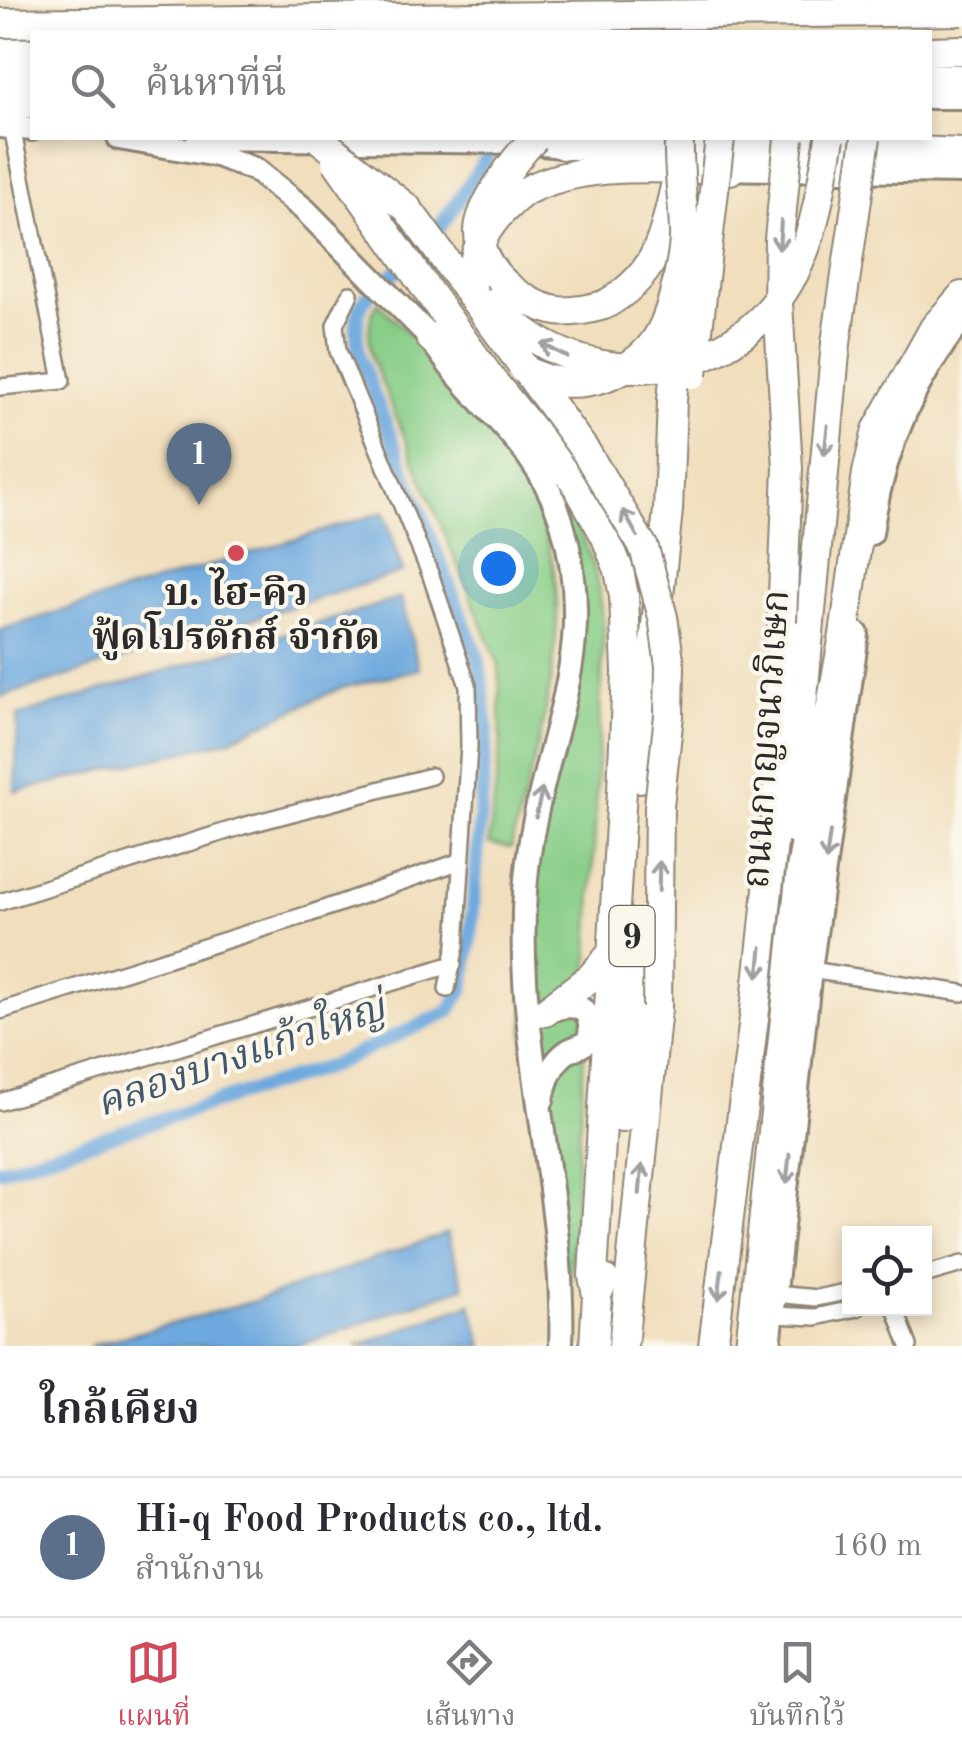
<!DOCTYPE html>
<html lang="th">
<head>
<meta charset="utf-8">
<style>
  :root { --surface:#fff; --page:#f2f2f3; --text:#2b2b33; --muted:#7c7c81; --line:#e1e1e2; --accent:#d1495b }
  body { margin:0; font-family:"Old Standard TT","Noto Serif Thai",serif; background:var(--page); color:var(--text) }
  .controls { position:absolute; right:30px; bottom:30px; display:grid; overflow:hidden; border-radius:0px; box-shadow:0 5px 15px #0003 }
  .controls button { width:90px; height:90px; display:grid; place-items:center; padding:0; border:0; border-bottom:2px solid var(--line); background:var(--surface); color:var(--text); font:50px sans-serif }
  .you { position:absolute; left:498px; top:568px; width:35px; height:35px; margin:-25px; border:8px solid #fff; border-radius:50%; background:#1a73e8; box-shadow:0 0 0 15px #1a73e833 }
  .badge { display:grid; place-items:center; width:65px; height:65px; border-radius:50%; background:var(--accent); color:#fff; font-size:32px; font-weight:700 }
  .pin { position:absolute; translate:-50% -82px; filter:drop-shadow(0 2px 5px #0008) }
  .pin::after { content:''; position:absolute; top:52px; width:35px; height:30px; background:inherit; clip-path:polygon(0 0,100% 0,50% 100%) }
  .list { margin:0; padding:0; list-style:none }
  h2 { display:flex; justify-content:space-between; align-items:center; height:130px; margin:0; padding:0 40px; font-size:42px }
  h2 small { font-size:32px; font-weight:400; color:var(--muted) }
  .list li { display:grid; grid-template-columns:65px 1fr auto; gap:30px; align-items:center; box-sizing:border-box; height:140px; padding:0 40px; border-top:2px solid var(--line) }
  .list b { display:block; font-size:38px; white-space:nowrap }
  .list p { margin:0; font-size:32px; white-space:nowrap; color:var(--muted) }
  .list em { font-size:32px; font-style:normal; color:var(--muted) }
  .icon { flex:none; width:55px; height:55px; fill:none; stroke:currentColor; stroke-width:2; stroke-linecap:round; stroke-linejoin:round }
  .map { position:relative; flex:none; width:962px; height:1346px; overflow:hidden }
  .search { position:absolute; background:var(--surface); box-shadow:0 5px 15px #0003; left:30px; right:30px; top:30px; height:110px; display:flex; align-items:center; gap:25px; box-sizing:border-box; padding:0 35px; border-radius:0px; color:var(--muted); font-size:38px }
  .sheet { height:270px; background:var(--surface) }
  nav { display:flex; justify-content:space-around; align-items:center; box-sizing:border-box; height:140px; border-top:2px solid var(--line); background:var(--surface); font-size:28px; color:var(--muted) }
  nav a { display:grid; justify-items:center; gap:5px }
  nav .on { color:var(--accent) }
  .map>svg:first-child { display:block }
  .green { fill:#87cd87; stroke:#597c59; stroke-width:2.5 }
  .water { fill:#6da9de; stroke:#4c6a84; stroke-width:2.5 }
  .lines { fill:none; stroke-linecap:round; stroke-linejoin:round }
  .canal { stroke:#6da9de; stroke-width:14 }
  .street-casing { stroke:#8e8474; stroke-width:20 }
  .secondary-casing { stroke:#8e8474; stroke-width:28 }
  .highway-casing { stroke:#8e8474; stroke-width:32 }
  .street { stroke:#fff; stroke-width:15 }
  .secondary { stroke:#fff; stroke-width:22 }
  .highway { stroke:#fff; stroke-width:28 }
  .highway-bridge-casing { stroke:#8e8474; stroke-width:32; stroke-linecap:butt }
  .highway-bridge { stroke:#fff; stroke-width:28 }
  .oneway { stroke:#a0a0a0 }
  .poi-dot { fill:#d1495b; stroke:#fbf7ec; stroke-width:4 }
  .labels { text-anchor:middle; stroke-width:8; stroke-linejoin:round; paint-order:stroke }
  .shield { fill:#fbf7ec; stroke:#696865; stroke-width:2.5 }
  .shield-label { font-size:35px; font-weight:bold; fill:#2b2b2b }
  .poi-label { font-size:38px; font-weight:bold; fill:#2b2b2b; stroke:#fbf7ec }
  .street-label { font-size:38px; fill:#2b2b2b; stroke:#fbf7ec }
  .water-label { font-size:40px; font-style:italic; fill:#42576a; stroke:#fbf7ec }
</style>
</head>
<body>
<div class="map">
<svg width="962" height="1346" viewBox="0 0 962 1346">
  <rect width="100%" height="100%" fill="#fbf7ec"/>
  <filter id="ink" filterUnits="userSpaceOnUse"><feTurbulence type="fractalNoise" baseFrequency=".01" numOctaves="2"/><feDisplacementMap in="SourceGraphic" scale="20" xChannelSelector="R" yChannelSelector="G"/><feConvolveMatrix kernelMatrix="1 2 1 2 8 2 1 2 1" color-interpolation-filters="sRGB"/></filter>
  <filter id="wash" filterUnits="userSpaceOnUse"><feTurbulence type="fractalNoise" baseFrequency=".0048" numOctaves="4" result="noise"/><feDisplacementMap in="SourceGraphic" scale="40" xChannelSelector="R" yChannelSelector="G"/><feGaussianBlur stdDeviation="2.25" result="paint"/><feColorMatrix in="noise" values="0 0 0 0 0 0 0 0 0 0 0 0 0 0 0 0 0 1.4 0 .05"/><feComposite in="paint" operator="in"/></filter>
  <g filter="url(#wash)">
    <rect width="100%" height="100%" fill="#f0debc"/>
    <path class="green" d="M 378,303 C 456,381 540,466 555,579 C 560,614 555,651 550,685 C 542,740 524,794 511,848 L 489,844 L 501,740 L 499,665 L 372,359 C 369,339 365,320 378,303 Z
      M 564,500 C 589,547 599,573 604,628 L 586,1024 L 566,1346 L 524,1030 L 541,783 L 568,660 Z"/>
    <path class="water" d="M 384,512 L 403,572 L 0,697 L 0,630 Z
      M 401,598 L 419,669 L 338,689 L 226,741 L 15,792 L 18,716 Z
      M 447,1233 L 464,1287 L 297,1346 L 89,1346 L 255,1301 Z
      M 471,1304 L 483,1346 L 357,1346 Z"/>
    <g class="lines">
      <path class="canal" d="M 429,243 L 488,156 L 493,138
        M 0,1170 L 331,1066 L 450,1011 L 463,988 L 471,936 L 487,727 L 479,660 L 360,359 C 349,297 366,298 409,261"/>
    </g>
  </g>
  <g filter="url(#ink)">
    <g class="lines">
      <defs>
        <path id="street" d="M 350,294 L 335,325 L 338,351 L 431,576 L 468,686 L 469,746 L 456,945 L 447,989
          M 0,387 L 62,381 L 12,127
          M 0,902 L 243,826 L 431,776
          M 810,970 L 962,993
          M 0,1011 L 309,914 L 461,861
          M 0,1102 L 453,964
          M 924,1275 L 962,1264
          M 775,1294 L 817,1298 L 850,1291
          M 895,1308 L 909,1346
          M 774,1315 L 816,1317 L 857,1308"/>
        <path id="secondary" d="M 930,97 L 962,97
          M 0,107 L 32,106
          M 0,126 L 32,129
          M 119,138 L 217,155 L 256,170 L 305,210 L 430,337 C 472,406 535,438 561,520 C 599,644 551,723 531,840 C 502,1010 567,1176 561,1346
          M 199,138 L 524,142 L 580,148
          M 716,168 L 962,172
          M 871,533 C 882,454 912,382 962,319
          M 542,1100 C 545,1082 551,1063 567,1052 C 574,1047 583,1047 588,1040 C 591,1035 591,1031 590,1025 C 588,1000 562,1005 546,1012
          M 769,1346 L 810,970 L 857,634"/>
        <path id="highway" d="M 0,46 L 32,46
          M 930,51 L 962,50
          M 0,68 L 32,68
          M 930,79 L 962,79
          M 7,88 L 32,87
          M 563,145 L 751,144 L 962,153
          M 525,191 C 586,160 662,169 730,170
          M 427,290 L 491,379 L 575,482 L 605,535 L 619,570 L 624,596 L 627,672 L 622,790 L 593,1276 L 597,1295
          M 604,305 C 660,274 663,236 677,178
          M 430,337 L 472,377
          M 640,778 L 668,510 L 672,400
          M 796,830 L 797,762 L 836,343
          M 545,1012 L 591,977 L 613,952
          M 622,1118 L 630,1025 L 632,926
          M 594,1346 L 597,1295 L 604,1279
          M 623,1346 L 657,1008
          M 713,1346 L 756,1002 L 777,805 L 782,621
          M 750,1346 L 801,869 L 844,635 L 867,473 L 877,430 L 934,328 L 962,296"/>
      </defs>
      <use href="#street" class="street-casing"/>
      <use href="#secondary" class="secondary-casing"/>
      <use href="#highway" class="highway-casing"/>
      <use href="#street" class="street"/>
      <use href="#secondary" class="secondary"/>
      <use href="#highway" class="highway"/>
      <defs>
        <path id="highway-bridge" d="M 0,23 L 962,11
          M 318,138 L 407,208 L 586,452 L 644,548 L 663,617 L 670,666 L 669,715 L 659,806 L 657,1008
          M 535,138 C 517,156 479,205 479,231 C 478,270 522,304 557,311 C 573,313 589,309 604,305
          M 336,161 L 427,290
          M 474,300 C 464,255 490,217 525,191
          M 494,303 C 571,394 725,391 788,284 C 815,240 821,187 830,138
          M 836,343 L 866,138
          M 523,369 C 549,384 576,387 605,377 C 655,359 668,326 678,277 C 681,262 685,246 684,231 C 683,198 678,172 679,138
          M 693,374 L 720,138
          M 672,400 L 681,307
          M 782,621 L 788,468 L 778,303 L 779,239 L 789,138"/>
      </defs>
      <use href="#highway-bridge" class="highway-bridge-casing"/>
      <use href="#highway-bridge" class="highway-bridge"/>
    </g>
    <defs><path id="oneway-shaft" d="M-6 0H5M1.5-3L5.5 0L1.5 3" fill="none" stroke-width="1.6" stroke-linecap="round" stroke-linejoin="round" transform="scale(2.5)"/></defs>
    <g class="oneway">
      <use href="#oneway-shaft" transform="translate(780 235) rotate(94)"/>
      <use href="#oneway-shaft" transform="translate(554 350) rotate(-153)"/>
      <use href="#oneway-shaft" transform="translate(826 440) rotate(96)"/>
      <use href="#oneway-shaft" transform="translate(630 523) rotate(-119)"/>
      <use href="#oneway-shaft" transform="translate(539 803) rotate(-77)"/>
      <use href="#oneway-shaft" transform="translate(828 846) rotate(98)"/>
      <use href="#oneway-shaft" transform="translate(659 876) rotate(-89)"/>
      <use href="#oneway-shaft" transform="translate(760 962) rotate(96)"/>
      <use href="#oneway-shaft" transform="translate(788 1169) rotate(96)"/>
      <use href="#oneway-shaft" transform="translate(641 1179) rotate(-85)"/>
      <use href="#oneway-shaft" transform="translate(720 1285) rotate(97)"/>
    </g>
  </g>
  <circle class="poi-dot" cx="236" cy="553" r="10"/>
  <g class="labels">
    <rect class="shield" x="609.5" y="906" width="45" height="60" rx="8"/>
    <g class="shield-label">
      <text x="632" y="948">9</text>
    </g>
    <g class="poi-label">
      <text x="236" y="605">บ. ไฮ-คิว<tspan x="236" dy="44">ฟู้ดโปรดักส์ จำกัด</tspan></text>
    </g>
    <g class="street-label">
      <text transform="translate(765 739) rotate(-86)" y="13">ถนนกาญจนาภิเษก</text>
    </g>
    <g class="water-label">
      <text transform="translate(240 1054) rotate(-19)" y="14">คลองบางแก้วใหญ่</text>
    </g>
  </g>
</svg>
<div class="controls">
<button><svg class="icon" aria-label="locate" viewBox="0 0 24 24"><circle cx="12" cy="12" r="6"/><path d="M12 2v4M12 18v4M2 12h4M18 12h4"/></svg></button>
</div>
<div class="you"></div>
<div class="pin badge" style="left:199px;top:505px;background:#5c6f8a">1</div>
<div class="search"><svg class="icon" aria-label="search" viewBox="0 0 24 24"><circle cx="10" cy="10" r="6"/><path d="M15 15l6 6"/></svg>ค้นหาที่นี่</div>
</div>
<section class="sheet">
<h2>ใกล้เคียง<small></small></h2>
<ul class="list">
<li><span class="badge" style="background:#5c6f8a">1</span><div><b>Hi-q Food Products co., ltd.</b><p>สำนักงาน</p></div><em>160 m</em></li>
</ul>
</section>
<nav>
<a class="on"><svg class="icon" aria-label="map" viewBox="0 0 24 24"><path d="M3 6l6-2 6 2 6-2v14l-6 2-6-2-6 2zM9 4v14M15 6v14"/></svg>แผนที่</a>
<a><svg class="icon" aria-label="directions" viewBox="0 0 24 24"><path d="M12 3l9 9-9 9-9-9zM9 14v-3h6M13 9l2 2-2 2"/></svg>เส้นทาง</a>
<a><svg class="icon" aria-label="saved" viewBox="0 0 24 24"><path d="M7 4h10v16l-5-4-5 4z"/></svg>บันทึกไว้</a>
</nav>
</body>
</html>
